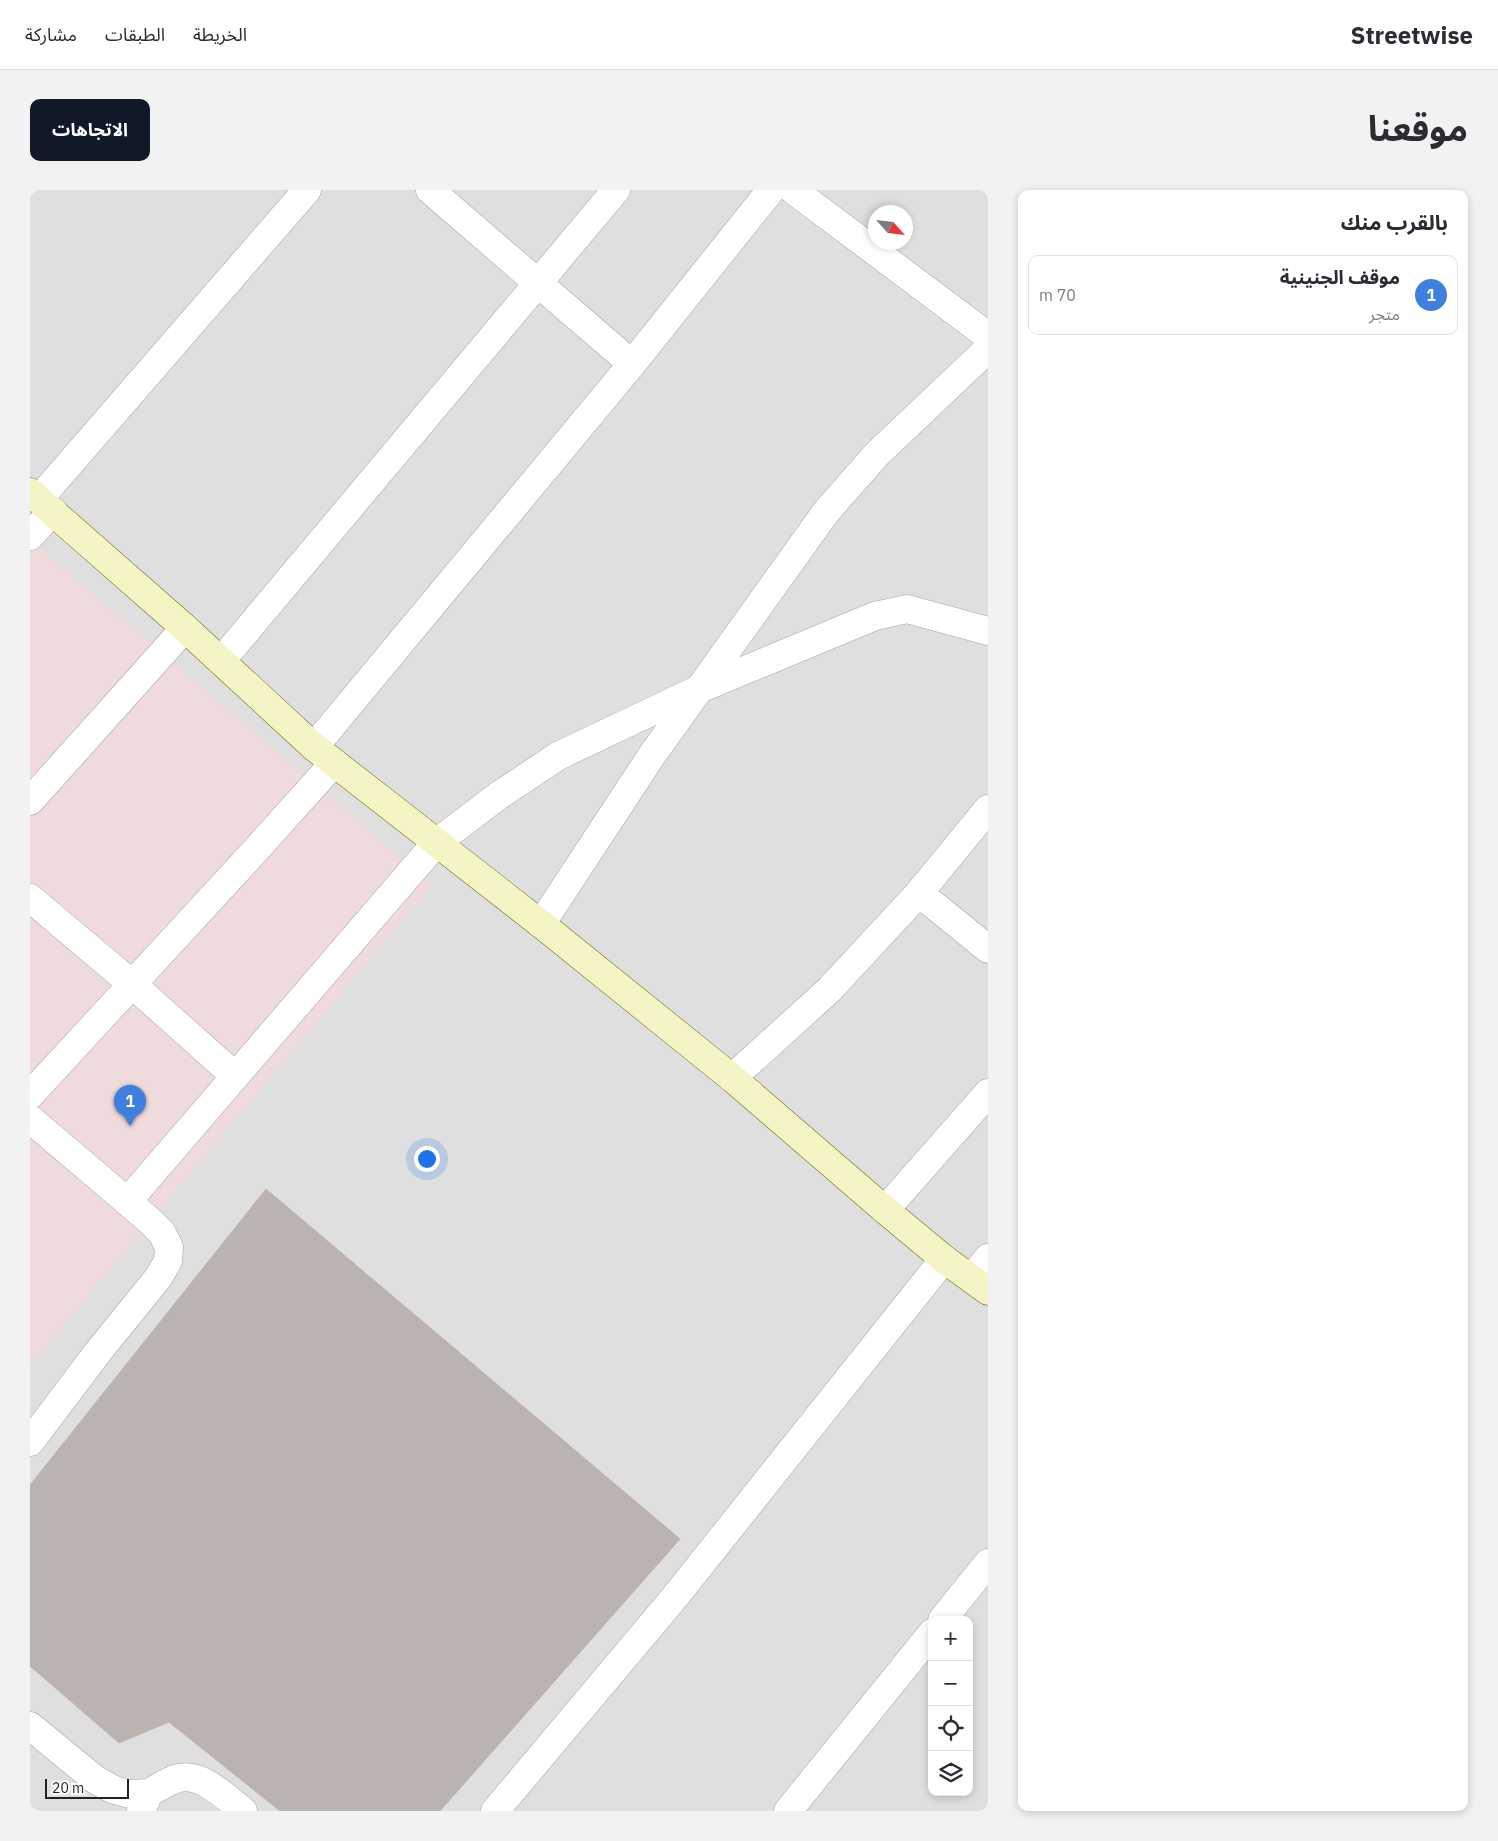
<!DOCTYPE html>
<html lang="ar">
<head>
<meta charset="utf-8">
<style>
  :root { --surface:#fff; --page:#f2f2f3; --text:#2b2b33; --muted:#7c7c81; --line:#e1e1e2; --accent:#111827 }
  body { margin:0; font-family:"IBM Plex Sans","Noto Sans Arabic",sans-serif; background:var(--page); color:var(--text); direction:rtl }
  .controls { position:absolute; right:15px; bottom:15px; display:grid; overflow:hidden; border-radius:10px; box-shadow:0 2px 8px #0003 }
  .controls button { width:45px; height:45px; display:grid; place-items:center; padding:0; border:0; border-bottom:1px solid var(--line); background:var(--surface); color:var(--text); font:25px sans-serif }
  .compass { position:absolute; left:838px; top:15px; width:45px; height:45px; border-radius:50%; background:var(--surface); box-shadow:0 2px 8px #0003; rotate:117deg }
  .scale { position:absolute; left:15px; bottom:12px; width:84px; box-sizing:border-box; padding-left:5px; border:2px solid #222; border-top:0; font-size:14px; line-height:18px; white-space:nowrap; color:#222; -webkit-text-stroke:4px #fff; paint-order:stroke }
  .you { position:absolute; left:396px; top:968px; width:18px; height:18px; margin:-12px; border:4px solid #fff; border-radius:50%; background:#1a73e8; box-shadow:0 0 0 8px #1a73e833 }
  .badge { display:grid; place-items:center; width:32px; height:32px; border-radius:50%; background:var(--accent); color:#fff; font-size:16px; font-weight:700 }
  .pin { position:absolute; translate:-50% -41px; filter:drop-shadow(0 1px 2px #0008) }
  .pin::after { content:''; position:absolute; top:26px; width:18px; height:15px; background:inherit; clip-path:polygon(0 0,100% 0,50% 100%) }
  .list { margin:0; padding:0; list-style:none }
  h2 { display:flex; justify-content:space-between; align-items:center; height:65px; margin:0; padding:0 20px; font-size:21px }
  h2 small { font-size:16px; font-weight:400; color:var(--muted) }
  .list li { display:grid; grid-template-columns:32px 1fr auto; gap:15px; align-items:center; box-sizing:border-box; height:80px; margin:0 10px 10px; padding:0 10px; border:1px solid var(--line); border-radius:10px }
  .list b { display:block; font-size:19px; white-space:nowrap }
  .list p { margin:0; font-size:16px; white-space:nowrap; color:var(--muted) }
  .list em { font-size:16px; font-style:normal; color:var(--muted) }
  .icon { flex:none; width:28px; height:28px; fill:none; stroke:currentColor; stroke-width:2; stroke-linecap:round; stroke-linejoin:round }
  .map { position:relative; flex:none; width:958px; height:1621px; overflow:hidden; direction:ltr; border-radius:10px }
  header { display:flex; align-items:center; gap:30px; box-sizing:border-box; height:70px; padding:0 25px; background:var(--surface); border-bottom:1px solid var(--line) }
  header strong { font-size:24px }
  nav { display:flex; gap:28px; margin-inline-start:auto; font-size:18px }
  .intro { display:flex; align-items:center; justify-content:space-between; box-sizing:border-box; height:120px; padding:0 30px }
  h1 { margin:0; font-size:35px }
  .button { padding:12px 22px; border-radius:10px; background:var(--accent); color:#fff; font-size:18px; font-weight:700 }
  main { display:flex; gap:30px; padding:0 30px }
  aside { flex:1; background:var(--surface); border-radius:10px; box-shadow:0 2px 8px #0003 }
  .map>svg:first-child { display:block }
  .residential { fill:#e0dfdf; fill-rule:evenodd }
  .commercial { fill:#efdbdc }
  .building { fill:#bab3af; stroke:#c1b5ad }
  .lines { fill:none; stroke-linecap:round; stroke-linejoin:round }
  .street-casing { stroke:#a3a3a3; stroke-width:29 }
  .secondary-casing { stroke:#6a7012; stroke-width:29 }
  .street { stroke:#fff; stroke-width:28 }
  .secondary { stroke:#f4f4c5; stroke-width:28 }
</style>
</head>
<body>
<header>
<strong>Streetwise</strong>
<nav><a>الخريطة</a><a>الطبقات</a><a>مشاركة</a></nav>
</header>
<div class="intro"><h1>موقعنا</h1><a class="button">الاتجاهات</a></div>
<main>
<aside>
<h2>بالقرب منك<small></small></h2>
<ul class="list">
<li><span class="badge" style="background:#3f7fe0">1</span><div><b>موقف الجنينية</b><p>متجر</p></div><em>70 m</em></li>
</ul>
</aside>
<div class="map">
<svg width="958" height="1621" viewBox="0 0 958 1621">
  <rect width="100%" height="100%" fill="#f1eeea"/>
  <path class="residential" d="M 0,0 L 958,0 L 958,1621 L 0,1621 ZM 846,22 L 876,22 L 876,52 L 846,52 ZM 902,1430 L 939,1430 L 939,1602 L 902,1602 Z"/>
  <path class="commercial" d="M 0,350 L 402,695 L 0,1176 Z"/>
  <path class="building" d="M 236,999 L 650,1349 L 410,1621 L 250,1621 L 139,1532 L 89,1553 L 0,1476 L 0,1295 Z"/>
  <g class="lines">
    <defs>
      <path id="street" d="M 400,0 L 602,174
        M 763,0 L 958,146
        M 9,309 L 277,0
        M 0,346 L 23,321
        M 191,471 L 586,0
        M 284,557 L 602,174 L 741,0
        M 0,611 L 155,438
        M 889,703 L 958,759
        M 0,708 L 102,794 L 205,886
        M 511,734 L 622,565 L 796,322 L 847,264 L 958,159
        M 702,888 L 799,800 L 889,703 L 958,619
        M 0,905 L 224,662 L 304,573
        M 0,929 L 119,1030 L 132,1043 L 139,1057 L 138,1071 L 128,1088 L 68,1162 L 0,1252
        M 97,1012 L 406,653 L 468,606 L 528,566 L 667,500 L 845,426 L 877,419 L 958,441
        M 855,1020 L 958,903
        M 942,1088 L 958,1068
        M 912,1430 L 958,1373
        M 0,1536 L 66,1590 L 84,1600 L 100,1604 L 119,1603 L 111,1621
        M 119,1603 C 128,1598 138,1591 148,1588 C 173,1583 195,1607 213,1621
        M 465,1621 L 644,1408 L 914,1069
        M 758,1621 L 902,1443"/>
      <path id="secondary" d="M 0,302 L 155,438 L 284,557 L 511,734 L 702,888 L 855,1020 L 914,1069 L 958,1101"/>
    </defs>
    <use href="#street" class="street-casing"/>
    <use href="#secondary" class="secondary-casing"/>
    <use href="#street" class="street"/>
    <use href="#secondary" class="secondary"/>
  </g>
</svg>
<div class="controls">
<button>+</button>
<button>−</button>
<button><svg class="icon" aria-label="locate" viewBox="0 0 24 24"><circle cx="12" cy="12" r="6"/><path d="M12 2v4M12 18v4M2 12h4M18 12h4"/></svg></button>
<button><svg class="icon" aria-label="layers" viewBox="0 0 24 24"><path d="M12 4l9 5-9 5-9-5zM3 14l9 5 9-5"/></svg></button>
</div>
<svg class="compass" viewBox="-18 -18 36 36"><path d="M0-13l5 13h-10z" fill="#e53935"/><path d="M0 13l5-13h-10z" fill="#7c7c81"/></svg>
<div class="scale">20 m</div>
<div class="you"></div>
<div class="pin badge" style="left:100px;top:936px;background:#3f7fe0">1</div>
</div>
</main>
</body>
</html>
